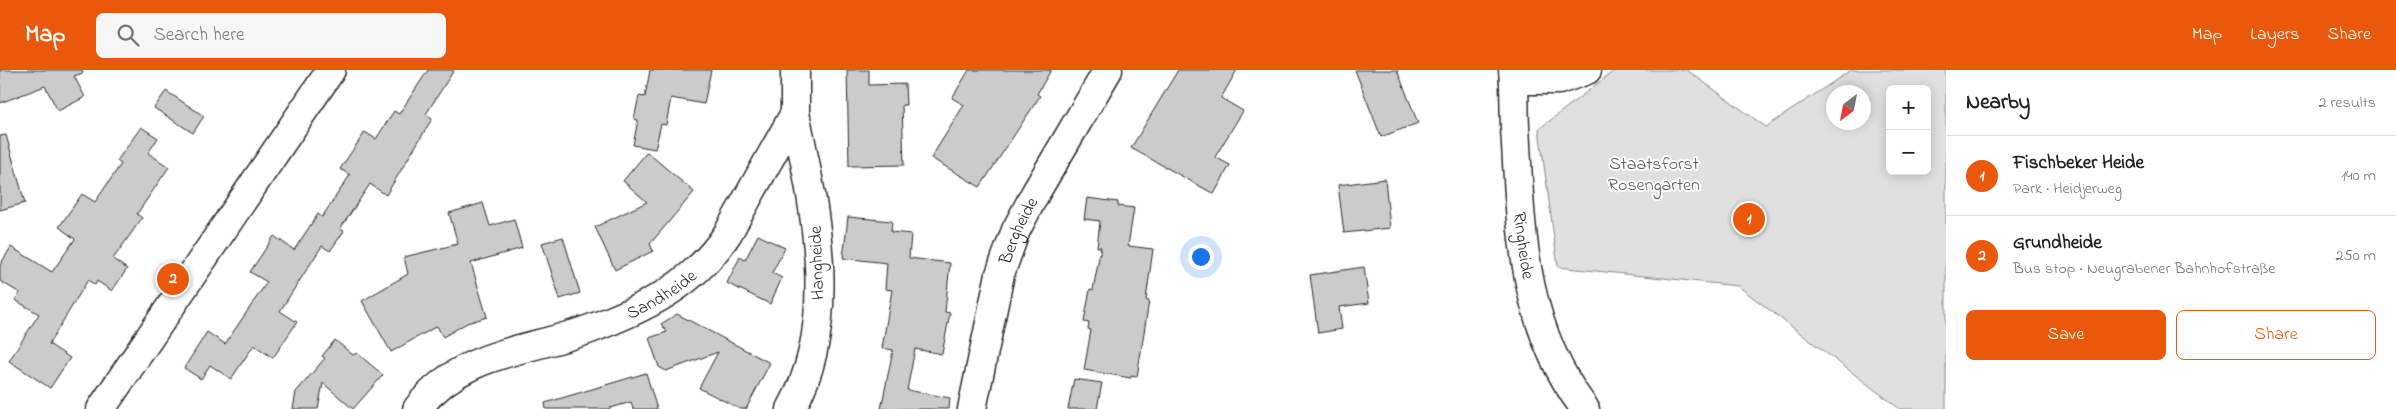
<!DOCTYPE html>
<html lang="en">
<head>
<meta charset="utf-8">
<style>
  :root { --surface:#fff; --page:#f6f6f6; --text:#202124; --muted:#757577; --line:#e0e0e0; --accent:#ea580c }
  body { margin:0; font-family:"Indie Flower",sans-serif; background:var(--page); color:var(--text) }
  .controls { position:absolute; right:15px; top:15px; display:grid; overflow:hidden; border-radius:8px; box-shadow:0 2px 12px #0003 }
  .controls button { width:45px; height:45px; display:grid; place-items:center; padding:0; border:0; border-bottom:1px solid var(--line); background:var(--surface); color:var(--text); font:25px sans-serif }
  .compass { position:absolute; left:1826px; top:15px; width:45px; height:45px; border-radius:50%; background:var(--surface); box-shadow:0 2px 12px #0003; rotate:212deg }
  .you { position:absolute; left:1200px; top:186px; width:18px; height:18px; margin:-12px; border:4px solid #fff; border-radius:50%; background:#1a73e8; box-shadow:0 0 0 8px #1a73e833 }
  .badge { display:grid; place-items:center; width:32px; height:32px; border-radius:50%; background:var(--accent); color:#fff; font-size:16px; font-weight:700 }
  .pin { position:absolute; translate:-50% -50%; border:2px solid #fff; box-shadow:0 1px 5px #0006 }
  .list { margin:0; padding:0; list-style:none }
  h2 { display:flex; justify-content:space-between; align-items:center; height:65px; margin:0; padding:0 20px; font-size:21px }
  h2 small { font-size:16px; font-weight:400; color:var(--muted) }
  .list li { display:grid; grid-template-columns:32px 1fr auto; gap:15px; align-items:center; box-sizing:border-box; height:80px; padding:0 20px; border-top:1px solid var(--line) }
  .list b { display:block; font-size:19px; white-space:nowrap }
  .list p { margin:0; font-size:16px; white-space:nowrap; color:var(--muted) }
  .list em { font-size:16px; font-style:normal; color:var(--muted) }
  .actions { display:flex; gap:10px; padding:15px 20px }
  .actions a { flex:1; padding:11px 0; border:1px solid var(--accent); border-radius:8px; text-align:center; font-size:18px; color:var(--accent) }
  .actions .main { background:var(--accent); color:#fff }
  .icon { flex:none; width:28px; height:28px; fill:none; stroke:currentColor; stroke-width:2; stroke-linecap:round; stroke-linejoin:round }
  .map { position:relative; flex:none; width:1946px; height:339px; overflow:hidden }
  header { display:flex; align-items:center; gap:30px; box-sizing:border-box; height:70px; padding:0 25px; background:var(--accent); color:#fff }
  header strong { font-size:24px }
  nav { display:flex; gap:28px; margin-inline-start:auto; font-size:18px }
  .search { width:350px; height:45px; background:var(--page); display:flex; align-items:center; gap:12px; box-sizing:border-box; padding:0 18px; border-radius:8px; color:var(--muted); font-size:19px }
  main { display:flex }
  aside { flex:1; background:var(--surface) }
  .map>svg:first-child { display:block }
  .green { fill:#e0e0e0; stroke:#868686; fill-rule:evenodd }
  .building { fill:#cbcbcb; stroke:#2b2b2b }
  .lines { fill:none; stroke-linecap:round; stroke-linejoin:round }
  .minor-casing { stroke:#2b2b2b; stroke-width:31 }
  .tertiary-casing { stroke:#2b2b2b; stroke-width:31 }
  .minor { stroke:#fff; stroke-width:28 }
  .tertiary { stroke:#fff; stroke-width:28 }
  .labels { text-anchor:middle; stroke-width:4; stroke-linejoin:round; paint-order:stroke }
  .park-label { font-size:18px; fill:#585858; stroke:#fff }
  .street-label { font-size:18px; fill:#2b2b2b; stroke:#fff }
</style>
</head>
<body>
<header>
<strong>Map</strong>
<div class="search"><svg class="icon" aria-label="search" viewBox="0 0 24 24"><circle cx="10" cy="10" r="6"/><path d="M15 15l6 6"/></svg>Search here</div>
<nav><a>Map</a><a>Layers</a><a>Share</a></nav>
</header>
<main>
<div class="map">
<svg width="1946" height="339" viewBox="0 0 1946 339">
  <rect width="100%" height="100%" fill="#fff"/>
  <filter id="ink" filterUnits="userSpaceOnUse"><feTurbulence type="fractalNoise" baseFrequency=".02" numOctaves="2"/><feDisplacementMap in="SourceGraphic" scale="10" xChannelSelector="R" yChannelSelector="G"/><feConvolveMatrix kernelMatrix="1 2 1 2 8 2 1 2 1" color-interpolation-filters="sRGB"/></filter>
  <g filter="url(#ink)">
    <path class="green" d="M 1615,0 L 1687,0 L 1766,57 L 1851,0 L 1946,0 L 1946,339 L 1900,339 L 1738,216 L 1558,197 L 1539,59 ZM 1890,19 L 1927,19 L 1927,101 L 1890,101 ZM 1834,22 L 1864,22 L 1864,52 L 1834,52 Z"/>
    <path class="building" d="M 0,0 L 82,0 L 83,3 L 74,6 L 85,27 L 58,41 L 45,16 L 0,33 Z
      M 428,0 L 454,0 L 426,44 L 432,49 L 386,125 L 370,114 L 340,159 L 344,161 L 330,181 L 322,176 L 280,241 L 297,252 L 273,288 L 254,275 L 231,309 L 210,295 L 201,309 L 184,298 L 207,262 L 225,274 L 267,212 L 250,202 L 274,166 L 294,180 L 318,144 L 322,147 L 350,105 L 340,99 L 365,62 L 376,69 L 394,41 L 399,44 Z
      M 650,0 L 711,0 L 704,34 L 671,28 L 666,55 L 661,54 L 655,79 L 633,75 L 638,50 L 634,49 L 639,26 L 645,27 Z
      M 847,0 L 869,0 L 869,15 L 905,14 L 906,35 L 902,35 L 904,95 L 849,96 Z
      M 969,0 L 1051,0 L 1037,24 L 1040,26 L 980,117 L 931,88 L 964,35 L 952,28 Z
      M 1178,0 L 1237,0 L 1221,28 L 1243,41 L 1215,87 L 1230,95 L 1214,124 L 1131,78 Z
      M 1355,0 L 1397,0 L 1418,53 L 1381,67 Z
      M 166,21 L 204,46 L 193,63 L 154,38 Z
      M 141,57 L 158,68 L 148,83 L 169,97 L 137,144 L 142,148 L 113,189 L 127,199 L 112,221 L 97,211 L 95,215 L 88,210 L 49,274 L 70,288 L 50,318 L 9,291 L 39,244 L 15,230 L 20,223 L 0,211 L 0,195 L 11,177 L 52,202 L 75,169 L 59,157 L 82,124 L 95,132 L 121,94 L 117,91 Z
      M 6,65 L 25,133 L 0,140 L 0,66 Z
      M 647,82 L 694,122 L 650,174 L 653,181 L 615,200 L 595,157 L 647,132 L 623,111 Z
      M 1385,109 L 1390,158 L 1344,163 L 1338,115 Z
      M 1087,128 L 1118,132 L 1118,136 L 1134,138 L 1128,176 L 1153,179 L 1146,230 L 1149,231 L 1137,307 L 1131,306 L 1131,308 L 1084,300 L 1091,260 L 1088,259 L 1089,253 L 1084,252 L 1090,219 L 1093,220 L 1101,177 L 1097,177 L 1100,151 L 1084,149 Z
      M 483,133 L 490,156 L 514,149 L 522,178 L 471,193 L 487,247 L 467,253 L 443,267 L 437,256 L 391,282 L 362,231 L 408,204 L 404,187 L 458,174 L 449,143 Z
      M 848,147 L 892,151 L 891,162 L 911,164 L 909,188 L 950,193 L 945,242 L 950,243 L 942,284 L 915,279 L 907,320 L 950,328 L 949,339 L 881,339 L 893,280 L 882,278 L 892,220 L 885,219 L 887,193 L 843,188 Z
      M 758,165 L 785,178 L 772,203 L 782,208 L 770,234 L 727,213 L 740,187 L 745,190 Z
      M 563,167 L 580,223 L 560,229 L 542,173 Z
      M 1364,197 L 1369,233 L 1339,237 L 1342,259 L 1318,263 L 1310,205 Z
      M 677,244 L 770,293 L 746,339 L 740,339 L 699,318 L 718,282 L 666,301 L 659,297 L 649,268 L 667,262 L 661,254 Z
      M 335,270 L 353,285 L 357,283 L 383,305 L 353,339 L 323,313 L 318,339 L 293,339 L 296,322 L 325,288 L 322,286 Z
      M 646,303 L 657,339 L 633,339 L 631,332 L 607,339 L 546,339 L 545,333 Z
      M 1074,309 L 1102,313 L 1097,339 L 1068,339 Z"/>
    <g class="lines">
      <defs>
        <g id="minor">
          <path id="s1" d="M 1513,0 C 1515,19 1514,38 1515,57 C 1521,158 1521,255 1585,339"/>
          <path d="M 1514,10 L 1559,10 L 1587,0"/>
          <path id="s2" d="M 417,339 C 461,281 527,282 590,259 C 646,238 695,214 728,163 L 795,43 L 795,0"/>
          <path d="M 791,339 C 841,252 814,135 795,43"/>
          <path id="s3" d="M 972,339 L 1000,204 L 1016,160 L 1036,122 L 1108,0"/>
        </g>
        <path id="tertiary" d="M 101,339 L 331,0"/>
      </defs>
      <use href="#minor" class="minor-casing"/>
      <use href="#tertiary" class="tertiary-casing"/>
      <use href="#minor" class="minor"/>
      <use href="#tertiary" class="tertiary"/>
    </g>
  </g>
  <g class="labels">
    <g class="park-label">
      <text x="1654" y="99">Staatsforst<tspan x="1654" dy="21">Rosengarten</tspan></text>
    </g>
    <g class="street-label">
      <text dy="6" stroke="none"><textPath href="#s3" startOffset="185">Bergheide</textPath></text>
      <text dy="6" stroke="none"><textPath href="#s1" startOffset="176">Ringheide</textPath></text>
      <text transform="translate(816 193) rotate(-92)" y="6">Hangheide</text>
      <text dy="6" stroke="none"><textPath href="#s2" startOffset="274">Sandheide</textPath></text>
    </g>
  </g>
</svg>
<div class="controls">
<button>+</button>
<button>−</button>
</div>
<svg class="compass" viewBox="-18 -18 36 36"><path d="M0-13l5 13h-10z" fill="#e53935"/><path d="M0 13l5-13h-10z" fill="#757577"/></svg>
<div class="you"></div>
<div class="pin badge" style="left:1749px;top:149px">1</div>
<div class="pin badge" style="left:173px;top:209px">2</div>
</div>
<aside>
<h2>Nearby<small>2 results</small></h2>
<ul class="list">
<li><span class="badge">1</span><div><b>Fischbeker Heide</b><p>Park · Heidjerweg</p></div><em>140 m</em></li>
<li><span class="badge">2</span><div><b>Grundheide</b><p>Bus stop · Neugrabener Bahnhofstraße</p></div><em>250 m</em></li>
</ul>
<div class="actions"><a class="main">Save</a><a>Share</a></div>
</aside>
</main>
</body>
</html>
